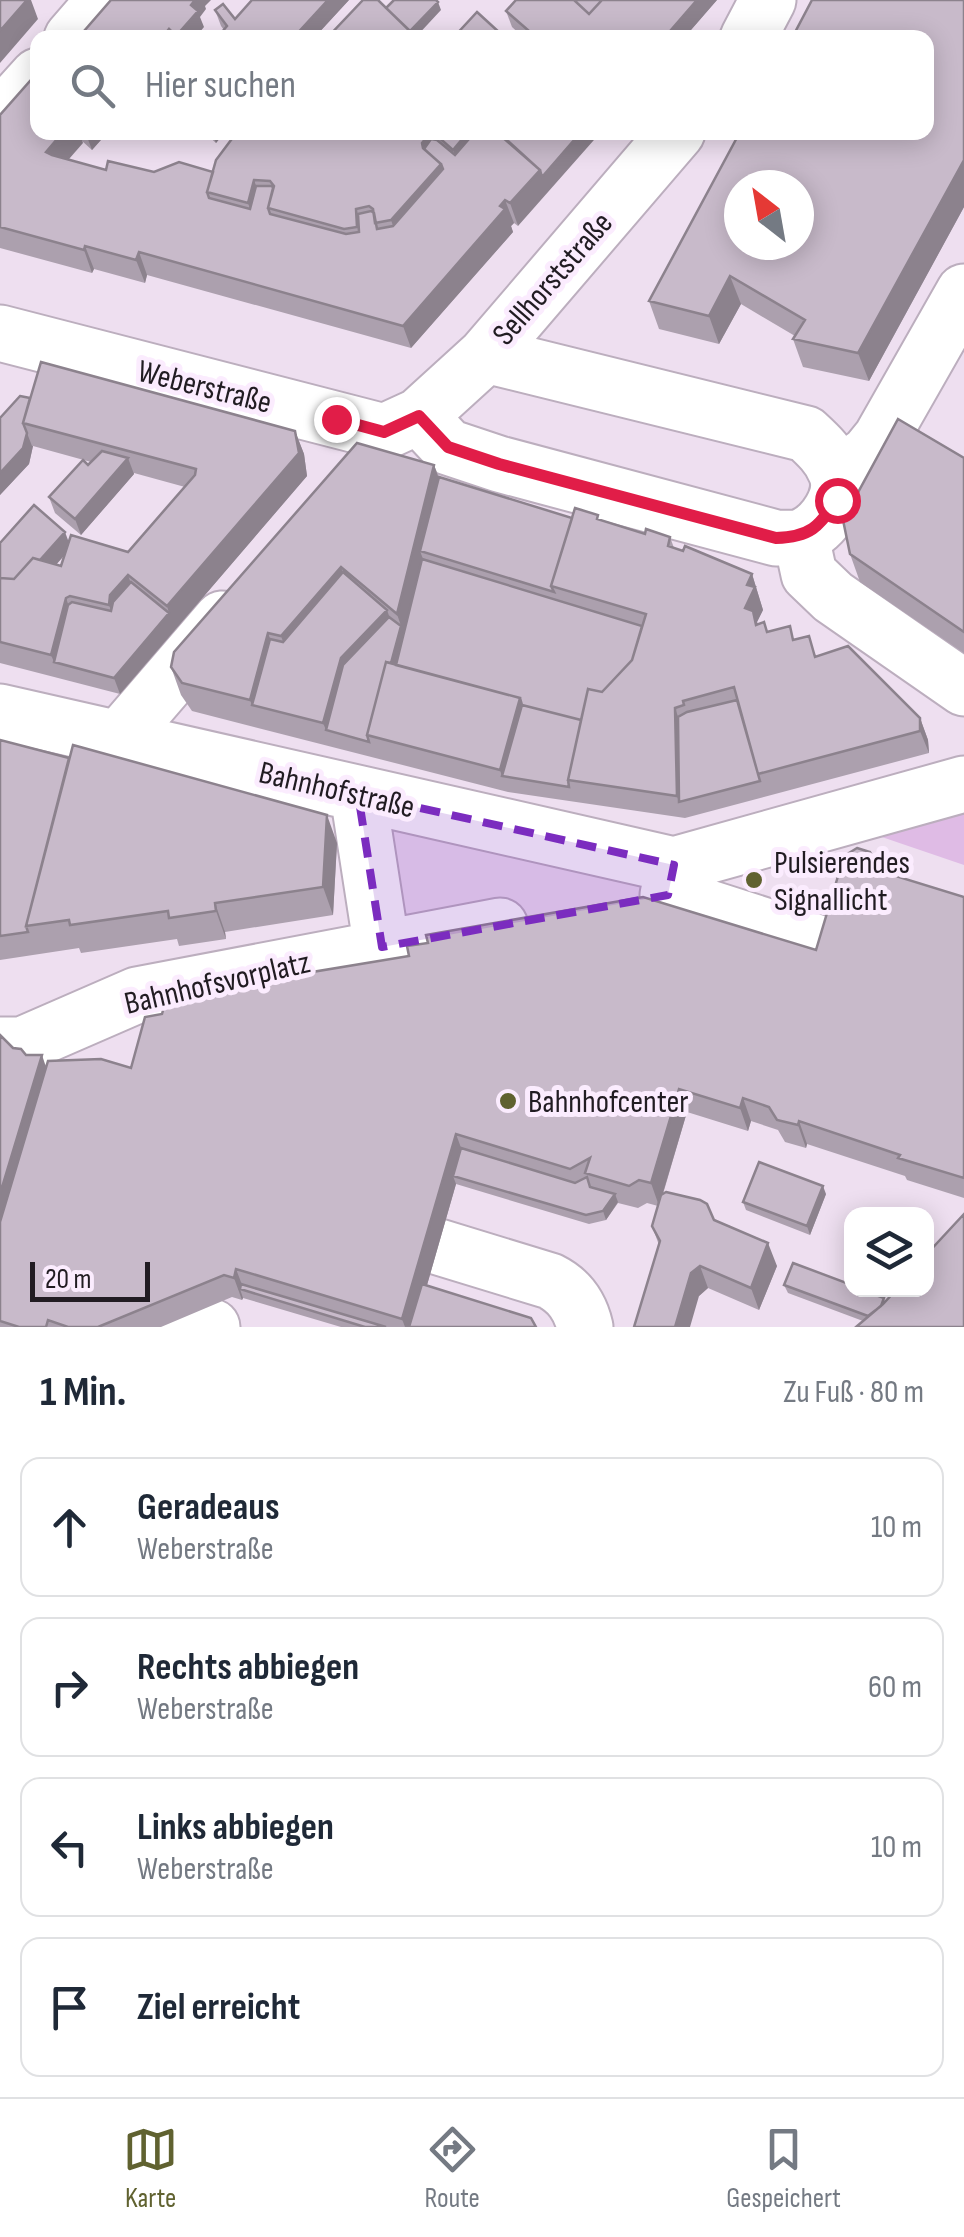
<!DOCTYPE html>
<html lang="de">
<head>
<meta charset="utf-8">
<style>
  :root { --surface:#fff; --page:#f6f6f7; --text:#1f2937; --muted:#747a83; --line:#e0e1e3; --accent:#606230 }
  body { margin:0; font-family:"Sofia Sans Condensed",sans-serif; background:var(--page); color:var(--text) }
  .controls { position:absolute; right:30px; bottom:30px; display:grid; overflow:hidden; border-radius:20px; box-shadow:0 5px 25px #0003 }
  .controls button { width:90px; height:90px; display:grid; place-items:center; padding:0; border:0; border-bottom:2px solid var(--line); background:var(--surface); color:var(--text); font:50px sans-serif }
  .compass { position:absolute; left:724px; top:170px; width:90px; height:90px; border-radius:50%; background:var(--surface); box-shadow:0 5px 25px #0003; rotate:329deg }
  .scale { position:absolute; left:30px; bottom:25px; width:120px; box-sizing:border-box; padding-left:10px; border:5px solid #211c22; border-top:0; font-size:28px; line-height:35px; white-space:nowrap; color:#211c22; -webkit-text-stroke:8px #fbecfe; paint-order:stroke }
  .stop { position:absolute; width:30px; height:30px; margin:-22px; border:8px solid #e11d48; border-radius:50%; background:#fff }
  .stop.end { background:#e11d48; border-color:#fff; box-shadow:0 2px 10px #0008 }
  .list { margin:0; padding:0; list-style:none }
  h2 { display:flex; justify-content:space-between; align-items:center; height:130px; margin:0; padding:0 40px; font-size:42px }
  h2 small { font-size:32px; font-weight:400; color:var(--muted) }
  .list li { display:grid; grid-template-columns:65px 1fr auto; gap:30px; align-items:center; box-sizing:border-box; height:140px; margin:0 20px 20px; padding:0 20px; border:2px solid var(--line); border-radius:20px }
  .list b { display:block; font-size:38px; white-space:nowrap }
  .list p { margin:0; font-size:32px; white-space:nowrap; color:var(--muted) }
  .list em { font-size:32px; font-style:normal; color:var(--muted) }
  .icon { flex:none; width:55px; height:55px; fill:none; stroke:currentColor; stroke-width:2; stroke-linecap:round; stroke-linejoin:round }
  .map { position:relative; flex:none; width:964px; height:1327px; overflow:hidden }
  .search { position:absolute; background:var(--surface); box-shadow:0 5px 25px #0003; left:30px; right:30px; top:30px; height:110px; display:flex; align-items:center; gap:25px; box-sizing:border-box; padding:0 35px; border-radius:20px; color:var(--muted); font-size:38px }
  .sheet { height:770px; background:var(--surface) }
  nav { display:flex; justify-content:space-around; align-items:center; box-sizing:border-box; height:140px; border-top:2px solid var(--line); background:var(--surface); font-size:28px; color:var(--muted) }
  nav a { display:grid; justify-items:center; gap:5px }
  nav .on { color:var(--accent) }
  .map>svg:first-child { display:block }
  .green { fill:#dfbbe5 }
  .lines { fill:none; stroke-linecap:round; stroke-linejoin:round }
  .minor-casing { stroke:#bcaebe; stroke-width:59 }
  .minor { stroke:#fff; stroke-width:55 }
  .wall { fill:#aca0ae; fill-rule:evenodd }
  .shaded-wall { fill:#8c828d }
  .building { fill:#c8baca; stroke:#8c828d; stroke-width:2.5; fill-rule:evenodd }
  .route { stroke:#e11d48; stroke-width:12 }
  .marked { fill:#7b2cbf; fill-opacity:0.2; stroke:#7b2cbf; stroke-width:8; stroke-dasharray:20 12; stroke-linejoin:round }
  .poi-dot { fill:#606230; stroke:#fbecfe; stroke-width:4 }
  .labels { text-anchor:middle; stroke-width:10; stroke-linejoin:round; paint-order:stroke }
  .street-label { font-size:32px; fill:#211c22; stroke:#fbecfe }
  .poi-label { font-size:32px; fill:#211c22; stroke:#fbecfe; text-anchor:start }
</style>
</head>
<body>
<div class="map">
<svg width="964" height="1327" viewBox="0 0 964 1327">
  <rect width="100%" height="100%" fill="#eedff0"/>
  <path class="green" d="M 964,810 L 964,865 L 876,835 Z"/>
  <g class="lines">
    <defs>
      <path id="minor" d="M 72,38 L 105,0
        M 748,38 L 768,0
        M 0,118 L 38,76
        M 0,333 L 384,432 L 419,416 L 486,355 L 677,132
        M 419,416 L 448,447 L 499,464 L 776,538 C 783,538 794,539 801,537 C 824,528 846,496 836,472 C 830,456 818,445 806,434 L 486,355
        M 838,476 L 868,454 L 881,438 L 964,292
        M 801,537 L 809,574 L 833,597 L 964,688
        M 0,712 L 674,865 L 964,784
        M 118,740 L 222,619
        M 358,794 L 387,981
        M 674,865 L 668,895 L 818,943 L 811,967
        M 0,1045 L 22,1045 L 137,995 L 500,926
        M 367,1225 L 550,1281 C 570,1291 580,1306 585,1327
        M 118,1291 L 212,1327"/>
    </defs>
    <use href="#minor" class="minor-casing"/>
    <use href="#minor" class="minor"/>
  </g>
  <path class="wall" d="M 252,0 L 349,0 L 314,38 L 217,38 L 224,30 L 221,26 L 215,10 L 235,19 Z
    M 717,0 L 684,38 L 524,38 L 512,27 L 506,11 Z
    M 964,0 L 964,207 L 869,381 L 803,367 L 793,339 L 795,336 L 741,304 L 719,344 L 659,329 L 649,301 Z
    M 0,115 L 38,132 L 108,132 L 92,150 L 82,141 L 68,160 L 106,170 L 154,172 L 213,172 L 232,138 L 498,132 L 518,226 L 514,223 L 511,226 L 513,232 L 411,348 L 147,275 L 145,283 L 94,269 L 92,273 L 0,248 Z
    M 204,132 L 225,132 L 216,143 Z
    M 30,398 L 295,431 L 304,454 L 307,476 L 120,694 L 0,663 L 0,543 L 69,542 L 128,552 L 185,487 L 134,473 L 134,474 L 81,535 L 55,513 L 49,497 L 91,462 L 33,446 L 29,464 L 0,495 L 0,418 ZM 65,554 L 61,566 L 56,564 L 62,557 Z
    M 964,458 L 964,653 L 860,582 L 850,554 Z
    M 434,465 L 439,477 L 572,518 L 600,520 L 645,534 L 670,537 L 674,548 L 752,574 L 763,610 L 757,622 L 758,624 L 764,622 L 768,632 L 795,639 L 817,656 L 920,718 L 928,740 L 929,753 L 685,818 L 508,792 L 192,711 L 181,695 L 171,667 Z
    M 0,740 L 337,843 L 333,915 L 225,932 L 226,939 L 179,946 L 177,939 L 81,953 L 79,948 L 0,960 Z
    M 880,872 L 964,897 L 964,1198 L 907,1180 L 905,1176 L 807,1144 L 806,1148 L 785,1142 L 778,1130 L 751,1121 L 748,1131 L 687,1112 L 663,1194 L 714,1220 L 777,1266 L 759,1310 L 708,1288 L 699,1296 L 659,1245 L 652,1226 L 658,1206 L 647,1203 L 638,1208 L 618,1203 L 606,1220 L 589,1224 L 456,1184 L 427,1285 L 536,1327 L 341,1327 L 243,1298 L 242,1300 L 232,1297 L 161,1327 L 0,1327 L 0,1035 L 13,1048 L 46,1068 L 131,1068 L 816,950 Z
    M 826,1194 L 810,1235 L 746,1210 L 743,1202 Z
    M 784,1285 L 885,1301 L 964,1327 L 863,1321 L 788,1293 Z"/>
  <path class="shaded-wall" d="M 27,0 L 31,0 L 38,19 L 0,63 L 0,31 Z
    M 195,0 L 211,0 L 205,6 L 206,9 L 200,17 L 204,27 L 195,38 L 177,38 L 191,5 Z
    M 328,0 L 349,0 L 314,38 L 293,38 Z
    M 697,0 L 717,0 L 684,38 L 664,38 Z
    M 438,2 L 441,10 L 415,38 L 404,38 Z
    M 169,29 L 172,38 L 162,38 Z
    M 63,132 L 79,132 L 83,143 L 55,175 L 46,152 Z
    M 88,132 L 108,132 L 92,150 L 86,134 Z
    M 215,132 L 225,132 L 216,143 L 213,134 Z
    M 468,132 L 489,132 L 463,178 L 453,150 Z
    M 581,132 L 601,132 L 518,226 L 510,203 L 540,170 Z
    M 429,134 L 440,162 L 425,154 L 422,143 Z
    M 964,160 L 964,207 L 869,381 L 858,353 Z
    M 441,164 L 451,192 L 401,249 L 391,220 Z
    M 254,180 L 264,208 L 258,231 L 248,203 Z
    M 505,200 L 514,223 L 511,226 L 513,232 L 411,348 L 403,326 Z
    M 85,246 L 94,269 L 92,273 L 84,250 Z
    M 139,252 L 147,275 L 145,283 L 136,260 Z
    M 730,276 L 741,304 L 719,344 L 709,316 Z
    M 295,431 L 304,454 L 307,476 L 120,694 L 114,678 L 169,613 L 167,606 Z
    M 27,433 L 32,446 L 33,446 L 29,464 L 0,495 L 0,473 Z
    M 128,458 L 134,474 L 81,535 L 75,519 Z
    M 434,465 L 444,493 L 420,551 L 426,567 L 407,642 L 371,736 L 401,626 L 397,614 Z
    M 65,532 L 71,548 L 23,602 L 17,586 Z
    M 341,567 L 351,595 L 291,664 L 281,636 Z
    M 752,574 L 763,610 L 757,622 L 761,634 L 745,608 L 747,585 Z
    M 128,575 L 136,598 L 117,627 L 109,605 L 110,595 Z
    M 66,598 L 74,621 L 54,662 L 51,655 Z
    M 387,610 L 395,633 L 326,730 L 323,723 L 341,658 Z
    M 268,633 L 278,661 L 252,705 L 250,700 Z
    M 520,698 L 528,721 L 502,776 L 500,770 Z
    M 675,708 L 683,731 L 679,802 L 677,796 Z
    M 920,718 L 928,740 L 929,753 L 920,731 Z
    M 327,815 L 337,843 L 333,915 L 323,887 Z
    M 215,903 L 225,932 L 226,939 L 216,911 Z
    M 42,1055 L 54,1091 L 0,1273 L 0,1194 Z
    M 679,1089 L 687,1112 L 659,1206 L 651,1183 Z
    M 743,1098 L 751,1121 L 748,1131 L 740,1108 Z
    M 799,1121 L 807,1144 L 806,1148 L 798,1125 Z
    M 456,1134 L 464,1156 L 453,1176 L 456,1184 L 415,1327 L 405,1327 L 402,1319 Z
    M 823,1186 L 826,1194 L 810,1235 L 807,1226 Z
    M 615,1194 L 618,1202 L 606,1220 L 603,1211 Z
    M 768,1243 L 777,1266 L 759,1310 L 751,1288 Z
    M 700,1266 L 708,1288 L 699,1296 L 690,1327 L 675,1327 L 691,1273 Z
    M 236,1269 L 244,1290 L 240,1289 L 243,1298 L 242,1300 L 234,1278 Z"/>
  <path class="building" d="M 0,0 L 27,0 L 0,31 Z
    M 111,0 L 195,0 L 191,5 L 198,11 L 176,36 L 169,29 L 162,38 L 78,38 Z
    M 252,0 L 328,0 L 293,38 L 217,38 L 227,26 L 215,10 L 223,4 L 235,19 Z
    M 363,0 L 378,0 L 417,38 L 327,38 Z
    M 394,0 L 436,0 L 438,2 L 410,31 L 386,8 Z
    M 516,0 L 574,0 L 589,14 L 602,0 L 697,0 L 664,38 L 537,38 L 506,11 Z
    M 574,0 L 602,0 L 589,14 Z
    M 812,0 L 964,0 L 964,160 L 858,353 L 793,339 L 805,320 L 730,276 L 709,316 L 649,301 L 740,132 L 926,132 L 926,38 L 792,38 ZM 739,185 L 799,185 L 799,245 L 739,245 Z
    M 477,12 L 501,34 L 498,38 L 453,38 Z
    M 30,81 L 38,87 L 38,132 L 63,132 L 46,152 L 52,155 L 106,170 L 108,161 L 154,172 L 179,162 L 213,172 L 207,192 L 209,198 L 250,209 L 256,186 L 272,186 L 273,188 L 268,208 L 270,214 L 346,234 L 359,232 L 358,214 L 371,211 L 374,213 L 377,229 L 393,226 L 443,169 L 441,164 L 424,149 L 431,139 L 437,140 L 455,155 L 475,132 L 498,132 L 540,170 L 510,203 L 505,200 L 500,206 L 505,209 L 403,326 L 139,252 L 136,260 L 85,246 L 84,250 L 0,227 L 0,115 Z
    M 237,132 L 468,132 L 453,150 L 435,134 L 429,134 L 422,143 L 423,148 L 441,164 L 391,220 L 375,223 L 373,209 L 369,206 L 356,209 L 357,227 L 344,229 L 268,208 L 274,186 L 270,181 L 254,180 L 248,203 L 207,192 L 216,160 Z
    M 504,132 L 581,132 L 542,177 L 540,170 L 501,136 Z
    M 41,362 L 295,431 L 299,453 L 167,606 L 128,575 L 110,595 L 109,605 L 70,596 L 66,598 L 51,655 L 0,642 L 0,578 L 14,579 L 33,558 L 61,566 L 71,535 L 128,552 L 195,475 L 196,469 L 23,423 Z
    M 20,396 L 30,398 L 23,423 L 27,433 L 23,448 L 0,473 L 0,418 Z
    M 898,419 L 964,458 L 964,632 L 850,554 L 843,520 Z
    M 357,443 L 434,465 L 397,614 L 341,567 L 281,636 L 268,633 L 250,700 L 182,683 L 171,667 L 174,652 Z
    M 102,451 L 128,458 L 75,519 L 49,497 L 83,460 L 88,465 Z
    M 439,477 L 572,518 L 551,586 L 554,592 L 420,551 Z
    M 34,505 L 65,532 L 40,560 L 33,558 L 14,579 L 0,578 L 0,543 Z
    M 575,508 L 598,515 L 597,519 L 645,534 L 646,529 L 670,537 L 668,546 L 683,551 L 685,546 L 752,574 L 747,585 L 755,587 L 745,608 L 753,611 L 756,625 L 764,622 L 767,632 L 790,626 L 793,640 L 809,636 L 815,657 L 848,646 L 920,718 L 920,731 L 758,774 L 734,687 L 683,701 L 684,705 L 675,708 L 677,796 L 568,780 L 588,689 L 602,692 L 632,660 L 646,614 L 551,586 Z
    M 422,559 L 642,626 L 632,660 L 602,692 L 588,689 L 581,720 L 522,705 L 520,698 L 396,665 Z
    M 343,572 L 387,610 L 341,658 L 323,723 L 252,705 L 270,639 L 283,642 Z
    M 131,582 L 169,613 L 114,678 L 54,662 L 68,605 L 72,602 L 111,611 L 113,602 Z
    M 389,617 L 401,626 L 391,663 L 386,662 L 367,735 L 369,742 L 326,730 L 343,665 Z
    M 386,662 L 520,698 L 500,770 L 367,735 Z
    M 737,700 L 760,781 L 679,802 L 678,717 L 687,712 Z
    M 522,705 L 581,720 L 568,780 L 569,787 L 502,776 Z
    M 0,740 L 69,758 L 26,926 L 28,932 L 0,936 Z
    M 73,745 L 327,815 L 323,887 L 215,903 L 216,911 L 169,918 L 168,911 L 70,925 L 69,920 L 26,926 Z
    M 857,848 L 870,852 L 877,865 L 876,870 L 964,897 L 964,1178 L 898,1158 L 900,1155 L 799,1121 L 798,1125 L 777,1120 L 769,1107 L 743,1098 L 740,1108 L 679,1089 L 651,1183 L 639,1180 L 629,1186 L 585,1173 L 590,1158 L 570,1169 L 456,1134 L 402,1319 L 236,1269 L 234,1278 L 224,1275 L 98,1327 L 68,1327 L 48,1320 L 46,1327 L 19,1327 L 0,1321 L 0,1222 L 48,1061 L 101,1059 L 131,1068 L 145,1017 L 162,1014 L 167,996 L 409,956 L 407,946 L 428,943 L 426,935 L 643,897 L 816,950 L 844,856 Z
    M 0,1035 L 13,1048 L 21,1049 L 26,1055 L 42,1055 L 0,1194 Z
    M 461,1148 L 575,1183 L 587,1177 L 590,1187 L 615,1194 L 603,1211 L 586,1215 L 453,1176 Z
    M 759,1162 L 823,1186 L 807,1226 L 743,1202 Z
    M 666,1192 L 700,1200 L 707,1204 L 714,1220 L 768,1243 L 751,1288 L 700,1266 L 691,1273 L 675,1327 L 634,1327 L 660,1241 L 652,1226 L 661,1195 Z
    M 964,1214 L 964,1327 L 856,1327 L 883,1304 L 896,1290 L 926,1290 L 926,1255 Z
    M 793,1263 L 852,1285 L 852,1290 L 862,1290 L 884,1298 L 881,1306 L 868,1316 L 784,1285 Z
    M 241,1284 L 386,1327 L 365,1327 L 240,1289 Z
    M 422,1284 L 531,1318 L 536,1327 L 409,1327 Z"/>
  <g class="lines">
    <path class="route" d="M 336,419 L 384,432 L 419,416 L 448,447 L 499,464 L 776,538 C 810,537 819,527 837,500"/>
  </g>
  <path class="marked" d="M 358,794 L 674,865 L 668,895 L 382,947 Z"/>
  <g class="poi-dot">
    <circle cx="754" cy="880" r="10"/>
    <circle cx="508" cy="1101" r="10"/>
  </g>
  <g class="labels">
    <g class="street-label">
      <text transform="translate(552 278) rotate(-49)" y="11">Sellhorststraße</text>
      <text transform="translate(205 386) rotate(14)" y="11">Weberstraße</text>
      <text transform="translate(337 789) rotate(13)" y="11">Bahnhofstraße</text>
      <text transform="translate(217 982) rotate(-13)" y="11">Bahnhofsvorplatz</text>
    </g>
    <g class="poi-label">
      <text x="774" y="873">Pulsierendes<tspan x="774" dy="37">Signallicht</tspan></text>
      <text x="528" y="1112">Bahnhofcenter</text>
    </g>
  </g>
</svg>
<div class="controls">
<button><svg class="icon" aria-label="layers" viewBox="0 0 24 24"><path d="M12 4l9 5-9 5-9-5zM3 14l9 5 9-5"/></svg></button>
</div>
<svg class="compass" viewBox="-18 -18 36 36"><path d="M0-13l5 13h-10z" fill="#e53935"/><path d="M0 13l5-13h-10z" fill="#747a83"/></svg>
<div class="scale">20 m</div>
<div class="stop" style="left:837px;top:500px"></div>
<div class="stop end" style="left:336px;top:419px"></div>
<div class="search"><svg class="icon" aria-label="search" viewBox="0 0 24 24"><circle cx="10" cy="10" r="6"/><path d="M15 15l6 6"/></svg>Hier suchen</div>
</div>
<section class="sheet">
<h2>1 Min.<small>Zu Fuß · 80 m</small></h2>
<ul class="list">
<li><svg class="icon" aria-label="ahead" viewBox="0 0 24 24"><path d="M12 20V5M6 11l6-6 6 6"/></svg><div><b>Geradeaus</b><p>Weberstraße</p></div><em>10 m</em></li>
<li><svg class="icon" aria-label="right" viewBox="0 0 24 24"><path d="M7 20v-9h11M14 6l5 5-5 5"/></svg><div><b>Rechts abbiegen</b><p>Weberstraße</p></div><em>60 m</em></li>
<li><svg class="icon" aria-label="left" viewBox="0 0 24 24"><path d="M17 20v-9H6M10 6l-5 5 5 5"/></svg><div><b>Links abbiegen</b><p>Weberstraße</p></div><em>10 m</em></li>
<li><svg class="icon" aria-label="arrive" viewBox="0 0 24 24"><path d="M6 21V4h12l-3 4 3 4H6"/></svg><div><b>Ziel erreicht</b></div></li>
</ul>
</section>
<nav>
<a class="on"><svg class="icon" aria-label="map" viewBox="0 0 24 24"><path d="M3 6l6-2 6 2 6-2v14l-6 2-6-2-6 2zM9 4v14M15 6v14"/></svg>Karte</a>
<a><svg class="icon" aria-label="directions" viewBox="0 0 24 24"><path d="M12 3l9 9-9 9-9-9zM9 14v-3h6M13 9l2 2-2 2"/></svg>Route</a>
<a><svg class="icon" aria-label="saved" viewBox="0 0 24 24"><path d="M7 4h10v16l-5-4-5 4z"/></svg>Gespeichert</a>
</nav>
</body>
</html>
